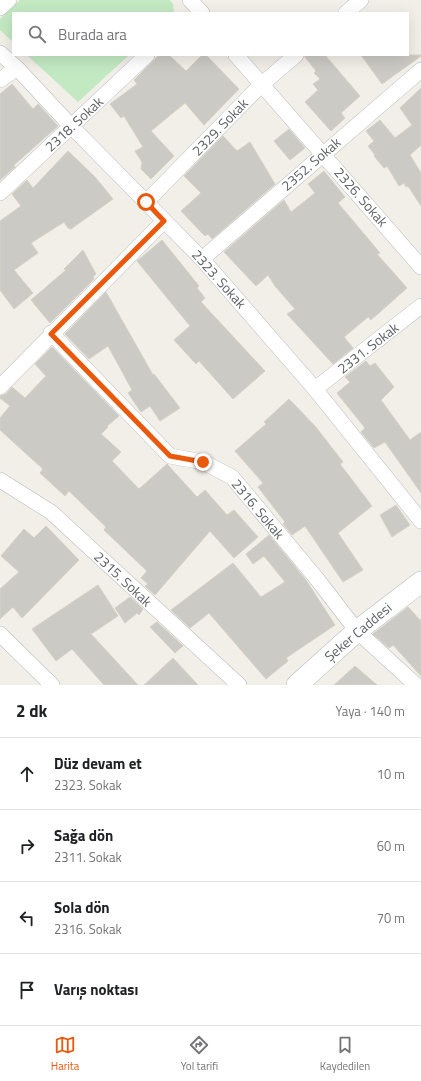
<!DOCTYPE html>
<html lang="tr">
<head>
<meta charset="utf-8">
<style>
  :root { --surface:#fff; --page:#f6f6f6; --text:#202124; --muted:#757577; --line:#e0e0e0; --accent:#ea580c }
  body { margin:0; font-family:"Titillium Web",sans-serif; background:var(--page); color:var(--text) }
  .stop { position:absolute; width:12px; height:12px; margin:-9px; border:3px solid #ea580c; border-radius:50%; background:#fff }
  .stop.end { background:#ea580c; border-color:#fff; box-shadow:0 1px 4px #0008 }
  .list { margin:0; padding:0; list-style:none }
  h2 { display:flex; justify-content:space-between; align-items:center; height:52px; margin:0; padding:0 16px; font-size:17px }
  h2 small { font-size:13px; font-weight:400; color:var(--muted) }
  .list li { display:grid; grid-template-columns:26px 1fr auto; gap:12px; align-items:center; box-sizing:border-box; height:72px; padding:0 16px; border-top:1px solid var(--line) }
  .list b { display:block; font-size:15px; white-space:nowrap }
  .list p { margin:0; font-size:13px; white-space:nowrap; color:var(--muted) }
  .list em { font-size:13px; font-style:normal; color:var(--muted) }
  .icon { flex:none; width:22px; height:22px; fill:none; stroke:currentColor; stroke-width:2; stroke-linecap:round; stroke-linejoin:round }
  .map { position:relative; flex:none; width:421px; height:685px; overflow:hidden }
  .search { position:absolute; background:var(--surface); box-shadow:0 4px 16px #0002; left:12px; right:12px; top:12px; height:44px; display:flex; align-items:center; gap:10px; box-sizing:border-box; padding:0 14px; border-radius:0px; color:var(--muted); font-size:15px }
  .sheet { height:340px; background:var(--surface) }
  nav { display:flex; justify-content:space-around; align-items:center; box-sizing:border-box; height:56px; border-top:1px solid var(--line); background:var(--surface); font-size:11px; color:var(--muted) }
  nav a { display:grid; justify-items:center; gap:2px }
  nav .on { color:var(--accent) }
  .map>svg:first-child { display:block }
  .green { fill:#c3e9c3 }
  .building { fill:#cccac4; stroke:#d6d1c5 }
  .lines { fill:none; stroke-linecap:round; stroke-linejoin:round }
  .street-casing { stroke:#b9bcc1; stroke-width:16 }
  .secondary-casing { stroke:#babdc3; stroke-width:22 }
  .street { stroke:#fff; stroke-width:15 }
  .secondary { stroke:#fff; stroke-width:21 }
  .route { stroke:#ea580c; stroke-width:5 }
  .labels { text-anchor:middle; stroke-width:3; stroke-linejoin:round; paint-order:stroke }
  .street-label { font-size:14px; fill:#5e6268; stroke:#fff }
</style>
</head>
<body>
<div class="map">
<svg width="421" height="685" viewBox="0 0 421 685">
  <rect width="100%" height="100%" fill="#f1efe7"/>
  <path class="green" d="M 20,0 L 170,0 L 173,4 L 174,13 L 13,13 L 13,42 L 0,30 L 0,19 Z
    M 27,55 L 129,55 L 78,102 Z"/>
  <path class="building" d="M 159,55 L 169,55 L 186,71 L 202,55 L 206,55 L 239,89 L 204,125 L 185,103 L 151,131 L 174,156 L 151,179 L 141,169 L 142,162 L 135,151 L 143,147 L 124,116 L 121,118 L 110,104 L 137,84 L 134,80 Z
    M 305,55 L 325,55 L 360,96 L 341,113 L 345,118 L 331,131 L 305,102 L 318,90 L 313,84 L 320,79 L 314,73 L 316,71 L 305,57 Z
    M 361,55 L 421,55 L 421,56 L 382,84 Z
    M 12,84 L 33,109 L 38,104 L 58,126 L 14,165 L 15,167 L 0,180 L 0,94 Z
    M 421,88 L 421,145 L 410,155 L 421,173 L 421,206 L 408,186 L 406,187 L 404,183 L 399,186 L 387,166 L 384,168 L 374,156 L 375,155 L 368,146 L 374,141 L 366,131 L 380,120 L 395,138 L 412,125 L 400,108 Z
    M 289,129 L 305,148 L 290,160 L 274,141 Z
    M 223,136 L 237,151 L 250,142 L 275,184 L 212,239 L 208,234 L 205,236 L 181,211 L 201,193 L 184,176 Z
    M 68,151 L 95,177 L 113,199 L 71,229 L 68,228 L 64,222 L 31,243 L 38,253 L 14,270 L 33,293 L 14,309 L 0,290 L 0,221 L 21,206 L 12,194 L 27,180 L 33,188 Z
    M 324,171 L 345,197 L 338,203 L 380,253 L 377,254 L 407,288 L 371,320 L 368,317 L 344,337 L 353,348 L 333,364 L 287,314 L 295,309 L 275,286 L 268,275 L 256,286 L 224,252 L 284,200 L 291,212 L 315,193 L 308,184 Z
    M 162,240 L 199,286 L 197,288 L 205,298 L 201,302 L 265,371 L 233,399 L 199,361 L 196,364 L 174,340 L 190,326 L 137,261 Z
    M 83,250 L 96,274 L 93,277 L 94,279 L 50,323 L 31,300 L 66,270 L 64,269 Z
    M 106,292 L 153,375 L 154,374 L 180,408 L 160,421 L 150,406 L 141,412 L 128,393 L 132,390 L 108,346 L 89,359 L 65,334 Z
    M 52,347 L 119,416 L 107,426 L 108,427 L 101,434 L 121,452 L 112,461 L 139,489 L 167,464 L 197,497 L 205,490 L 227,515 L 234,510 L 258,537 L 234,558 L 210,531 L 155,595 L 145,586 L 148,584 L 141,578 L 147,571 L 104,530 L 106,527 L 69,491 L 65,496 L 40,473 L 43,469 L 0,430 L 0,418 L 10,406 L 0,398 L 0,396 L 6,394 L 12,387 L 25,398 L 46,376 L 35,364 Z
    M 366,361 L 370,366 L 375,363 L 394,387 L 381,400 L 410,440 L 421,432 L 421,493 L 385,442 L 374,448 L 361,432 L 365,428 L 337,393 L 350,382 L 345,377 Z
    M 289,399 L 315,426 L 343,462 L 340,464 L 372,506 L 338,533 L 363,570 L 343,582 L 305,526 L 292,535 L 283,524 L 285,522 L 258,487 L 263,483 L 235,451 L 266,424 L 264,422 Z
    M 396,505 L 410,525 L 392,537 L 380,515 Z
    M 46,526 L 79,560 L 22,618 L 13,607 L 0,619 L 0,589 L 19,572 L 1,556 L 24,529 L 34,538 Z
    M 269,535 L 306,580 L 335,625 L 286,658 L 288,661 L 266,679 L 209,613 L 190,628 L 171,610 L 233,563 L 261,597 L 285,582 L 264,556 L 253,564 L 246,554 Z
    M 98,585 L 118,616 L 91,634 L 138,685 L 104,685 L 72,649 L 56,661 L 32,629 Z
    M 130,597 L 143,609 L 139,615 L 137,613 L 125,623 L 115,608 Z
    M 408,607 L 421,621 L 421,676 L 393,645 L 389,648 L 373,634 Z
    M 157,622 L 183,646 L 175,653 L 150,627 Z
    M 173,658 L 198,685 L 144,685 Z
    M 355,666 L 377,685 L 334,685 Z"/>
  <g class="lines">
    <defs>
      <path id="street" d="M 190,0 L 202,13
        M 0,8 L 9,0
        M 346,13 L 361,0
        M 0,53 L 17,68 L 71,126 L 202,259 L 315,389 L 421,521
        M 236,55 L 421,267
        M 0,80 L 17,68
        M 0,193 L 147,55
        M 146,202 L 261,85 L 296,55
        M 202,259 L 421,70
        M 51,333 L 170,456 L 203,462 L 232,477 L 317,579 L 357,631 L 416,685
        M 0,387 L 164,221
        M 315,389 L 421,306
        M 0,480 L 51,512 L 239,685
        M 0,634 L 52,685"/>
      <path id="secondary" d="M 297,685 L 357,631 L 421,582"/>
    </defs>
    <use href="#street" class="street-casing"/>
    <use href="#secondary" class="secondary-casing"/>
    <use href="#street" class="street"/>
    <use href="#secondary" class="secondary"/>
  </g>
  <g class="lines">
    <path class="route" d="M 146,202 L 164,221 L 51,334 L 170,456 L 203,462"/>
  </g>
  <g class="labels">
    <g class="street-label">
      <text transform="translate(74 124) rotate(-43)" y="5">2318. Sokak</text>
      <text transform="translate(220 127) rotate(-46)" y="5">2329. Sokak</text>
      <text transform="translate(311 164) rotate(-41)" y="5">2352. Sokak</text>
      <text transform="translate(361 197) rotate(49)" y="5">2326. Sokak</text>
      <text transform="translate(219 279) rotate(48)" y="5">2323. Sokak</text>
      <text transform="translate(368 348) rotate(-38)" y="5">2331. Sokak</text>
      <text transform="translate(258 509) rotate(50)" y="5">2316. Sokak</text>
      <text transform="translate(123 579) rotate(43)" y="5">2315. Sokak</text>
      <text transform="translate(358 632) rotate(-40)" y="5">Şeker Caddesi</text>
    </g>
  </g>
</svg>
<div class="stop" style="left:146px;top:202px"></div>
<div class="stop end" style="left:203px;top:462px"></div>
<div class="search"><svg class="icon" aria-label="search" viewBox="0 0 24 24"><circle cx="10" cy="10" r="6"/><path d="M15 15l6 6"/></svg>Burada ara</div>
</div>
<section class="sheet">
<h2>2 dk<small>Yaya · 140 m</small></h2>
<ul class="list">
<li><svg class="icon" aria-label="ahead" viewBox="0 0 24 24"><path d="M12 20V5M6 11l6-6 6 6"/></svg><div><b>Düz devam et</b><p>2323. Sokak</p></div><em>10 m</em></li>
<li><svg class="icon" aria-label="right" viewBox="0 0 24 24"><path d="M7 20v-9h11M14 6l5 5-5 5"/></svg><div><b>Sağa dön</b><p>2311. Sokak</p></div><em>60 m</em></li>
<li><svg class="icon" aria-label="left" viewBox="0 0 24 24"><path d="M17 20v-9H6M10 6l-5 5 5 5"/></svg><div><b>Sola dön</b><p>2316. Sokak</p></div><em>70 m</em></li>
<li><svg class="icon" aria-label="arrive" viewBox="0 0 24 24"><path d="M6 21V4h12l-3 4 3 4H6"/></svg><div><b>Varış noktası</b></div></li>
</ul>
</section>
<nav>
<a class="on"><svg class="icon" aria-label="map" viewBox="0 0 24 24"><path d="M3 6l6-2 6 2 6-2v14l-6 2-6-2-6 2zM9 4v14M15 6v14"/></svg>Harita</a>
<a><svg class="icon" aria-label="directions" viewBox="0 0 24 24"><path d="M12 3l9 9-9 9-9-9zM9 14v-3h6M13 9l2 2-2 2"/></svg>Yol tarifi</a>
<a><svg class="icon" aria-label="saved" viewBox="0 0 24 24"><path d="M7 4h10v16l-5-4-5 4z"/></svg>Kaydedilen</a>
</nav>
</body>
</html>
